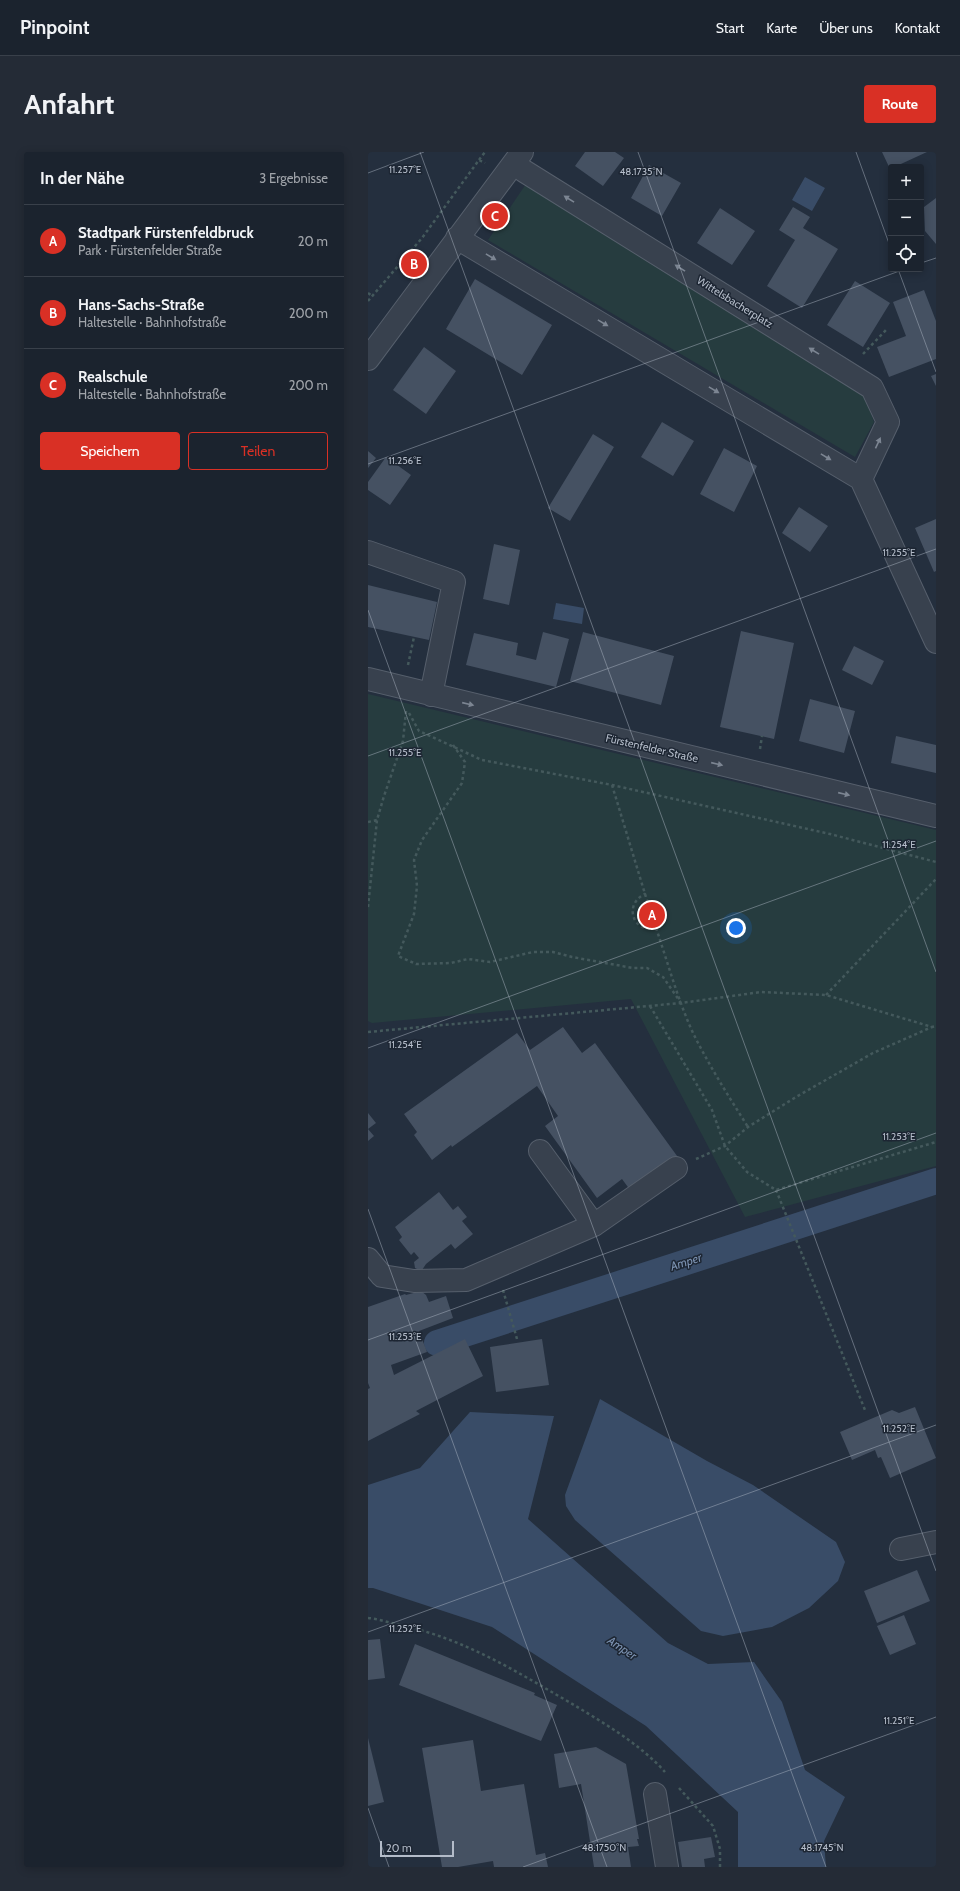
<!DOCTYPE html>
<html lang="de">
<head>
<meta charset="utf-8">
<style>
  :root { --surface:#1b232e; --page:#242b36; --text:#f1f3f6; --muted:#a0a4aa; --line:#39404a; --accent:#d93025 }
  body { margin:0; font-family:Cabin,sans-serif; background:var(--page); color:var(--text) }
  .controls { position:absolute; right:12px; top:12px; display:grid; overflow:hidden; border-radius:4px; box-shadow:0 2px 10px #0003 }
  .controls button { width:36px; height:36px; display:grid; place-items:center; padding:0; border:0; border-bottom:1px solid var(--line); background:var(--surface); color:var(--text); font:20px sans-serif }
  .scale { position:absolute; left:12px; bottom:10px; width:74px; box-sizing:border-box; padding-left:4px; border:2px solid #b4bcc9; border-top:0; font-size:11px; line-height:14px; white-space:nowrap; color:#b4bcc9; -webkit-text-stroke:3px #1d2633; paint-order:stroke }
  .you { position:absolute; left:368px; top:776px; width:14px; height:14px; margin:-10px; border:3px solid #fff; border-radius:50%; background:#1a73e8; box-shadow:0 0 0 6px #1a73e833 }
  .badge { display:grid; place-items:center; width:26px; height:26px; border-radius:50%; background:var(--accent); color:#fff; font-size:13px; font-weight:700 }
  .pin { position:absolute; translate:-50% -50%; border:2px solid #fff; box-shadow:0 1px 4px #0006 }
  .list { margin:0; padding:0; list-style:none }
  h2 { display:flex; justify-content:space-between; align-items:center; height:52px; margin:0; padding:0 16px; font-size:17px }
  h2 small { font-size:13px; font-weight:400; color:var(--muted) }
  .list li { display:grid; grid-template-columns:26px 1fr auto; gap:12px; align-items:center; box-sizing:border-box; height:72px; padding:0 16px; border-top:1px solid var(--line) }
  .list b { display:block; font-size:15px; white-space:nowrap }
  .list p { margin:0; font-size:13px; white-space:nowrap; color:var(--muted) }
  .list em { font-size:13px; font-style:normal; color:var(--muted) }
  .actions { display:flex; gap:8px; padding:12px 16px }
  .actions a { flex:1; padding:9px 0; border:1px solid var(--accent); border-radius:4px; text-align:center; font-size:14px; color:var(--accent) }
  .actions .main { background:var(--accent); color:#fff }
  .icon { flex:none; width:22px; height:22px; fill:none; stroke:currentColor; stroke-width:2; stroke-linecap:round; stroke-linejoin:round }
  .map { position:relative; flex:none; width:568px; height:1715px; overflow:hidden; border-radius:4px }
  header { display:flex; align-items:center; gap:24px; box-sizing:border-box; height:56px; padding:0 20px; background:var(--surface); border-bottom:1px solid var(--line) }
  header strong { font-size:19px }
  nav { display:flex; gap:22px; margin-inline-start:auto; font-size:14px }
  .intro { display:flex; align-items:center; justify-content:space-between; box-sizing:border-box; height:96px; padding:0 24px }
  h1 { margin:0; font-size:28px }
  .button { padding:10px 18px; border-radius:4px; background:var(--accent); color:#fff; font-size:14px; font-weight:700 }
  main { display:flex; gap:24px; padding:0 24px }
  aside { flex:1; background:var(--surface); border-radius:4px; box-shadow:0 2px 10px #0003 }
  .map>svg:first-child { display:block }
  .green { fill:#263c3f }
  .water { fill:#394c67 }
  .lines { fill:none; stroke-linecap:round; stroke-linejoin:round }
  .canal { stroke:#394c67; stroke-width:26 }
  .building { fill:#455162 }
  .minor-casing { stroke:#565f6c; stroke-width:24 }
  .path { stroke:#44595c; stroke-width:2.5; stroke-dasharray:3 3; stroke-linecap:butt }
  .minor { stroke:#38414e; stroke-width:22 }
  .oneway { fill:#7c8592 }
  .ticks { fill:none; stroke:#b4bcc9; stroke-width:1; stroke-opacity:0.45 }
  .labels { text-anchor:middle; stroke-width:3; stroke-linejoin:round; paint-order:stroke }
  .street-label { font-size:11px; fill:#b4bcc9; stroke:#1d2633 }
  .water-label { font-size:12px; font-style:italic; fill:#7c92b1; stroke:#1d2633 }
  .ticks-label { font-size:10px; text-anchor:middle; fill:#b4bcc9; stroke:#1d2633; stroke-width:3; stroke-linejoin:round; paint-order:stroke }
</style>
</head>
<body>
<header>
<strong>Pinpoint</strong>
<nav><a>Start</a><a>Karte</a><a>Über uns</a><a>Kontakt</a></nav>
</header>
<div class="intro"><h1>Anfahrt</h1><a class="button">Route</a></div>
<main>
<aside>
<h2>In der Nähe<small>3 Ergebnisse</small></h2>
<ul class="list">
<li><span class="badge">A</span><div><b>Stadtpark Fürstenfeldbruck</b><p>Park · Fürstenfelder Straße</p></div><em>20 m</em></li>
<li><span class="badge">B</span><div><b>Hans-Sachs-Straße</b><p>Haltestelle · Bahnhofstraße</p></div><em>200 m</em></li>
<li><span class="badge">C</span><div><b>Realschule</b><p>Haltestelle · Bahnhofstraße</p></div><em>200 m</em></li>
</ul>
<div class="actions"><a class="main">Speichern</a><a>Teilen</a></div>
</aside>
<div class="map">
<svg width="568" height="1715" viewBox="0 0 568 1715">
  <rect width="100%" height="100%" fill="#242f3e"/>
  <path class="green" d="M 158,32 L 496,243 L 506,270 L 487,305 L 120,88 Z
    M 0,542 L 568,678 L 568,1014 L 377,1065 L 263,847 L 4,871 L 0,869 Z"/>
  <path class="water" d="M 437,25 L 457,36 L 444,59 L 424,48 Z
    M 188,451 L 216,456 L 214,472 L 185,467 Z
    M 232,1247 L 339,1309 L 385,1333 L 468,1390 L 477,1410 L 470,1429 L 441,1456 L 404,1475 L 355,1484 L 333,1479 L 207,1368 L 198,1354 L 197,1343 Z
    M 102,1260 L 186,1264 L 160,1367 L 300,1491 L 340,1512 L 386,1510 L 414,1550 L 437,1618 L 477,1645 L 456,1689 L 458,1715 L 370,1715 L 370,1660 L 278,1574 L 124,1475 L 5,1436 L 0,1436 L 0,1333 L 52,1316 Z"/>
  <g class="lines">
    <path class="canal" d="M 69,1191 L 568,1029"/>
  </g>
  <path class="building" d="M 217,0 L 247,0 L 256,6 L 235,34 L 207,14 Z
    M 514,0 L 559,0 L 522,17 Z
    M 281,13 L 313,31 L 294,64 L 263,46 Z
    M 568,46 L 568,92 L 557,79 L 556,55 Z
    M 425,55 L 442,65 L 435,76 L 470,97 L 434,156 L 399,134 L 427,88 L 411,78 Z
    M 352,56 L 387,79 L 364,113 L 329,91 Z
    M 107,127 L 184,173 L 154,223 L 78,177 Z
    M 487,129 L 522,151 L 495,195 L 459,173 Z
    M 556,138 L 568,169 L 568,207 L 521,225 L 509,195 L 538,184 L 525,150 Z
    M 56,195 L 88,219 L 58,262 L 25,238 Z
    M 568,222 L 568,234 L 563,224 Z
    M 294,270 L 326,289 L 305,324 L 273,305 Z
    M 225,282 L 246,295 L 202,369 L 180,356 Z
    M 356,296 L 389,314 L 366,360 L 332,342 Z
    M 0,299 L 8,306 L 0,316 Z
    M 18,305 L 43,323 L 22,353 L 0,338 L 0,330 Z
    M 431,355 L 460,374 L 442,400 L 414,381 Z
    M 568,367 L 568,419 L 566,420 L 547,376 Z
    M 126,392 L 152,398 L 141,453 L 115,447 Z
    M 0,433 L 69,450 L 61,488 L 0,475 Z
    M 373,479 L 426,491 L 406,587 L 352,575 Z
    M 175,480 L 201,487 L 188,535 L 98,513 L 106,481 L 150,491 L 148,503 L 168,508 Z
    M 215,480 L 306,504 L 293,553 L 202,529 Z
    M 486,494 L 516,509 L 504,533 L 474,518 Z
    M 442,547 L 487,559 L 476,601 L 431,589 Z
    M 528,584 L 568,593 L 568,621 L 523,611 Z
    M 195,875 L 214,901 L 227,891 L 312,1008 L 265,1042 L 254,1027 L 229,1046 L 177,974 L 190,964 L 169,934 L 84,995 L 83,993 L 64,1008 L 46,983 L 49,980 L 36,962 L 149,881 L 162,898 Z
    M 0,961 L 8,971 L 0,977 L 6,984 L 0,989 Z
    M 71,1040 L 85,1058 L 90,1054 L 99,1065 L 94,1069 L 105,1082 L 87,1097 L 83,1092 L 58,1112 L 54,1118 L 51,1118 L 47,1116 L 46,1110 L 51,1106 L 46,1100 L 43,1103 L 31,1088 L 34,1085 L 27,1075 Z
    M 53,1139 L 58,1143 L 61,1150 L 78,1144 L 85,1166 L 51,1179 L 59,1200 L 23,1213 L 26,1223 L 97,1187 L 115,1224 L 48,1259 L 52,1262 L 0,1289 L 0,1237 L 2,1236 L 0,1231 L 0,1155 L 37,1142 L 38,1143 Z
    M 174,1187 L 181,1233 L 128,1240 L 122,1195 Z
    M 547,1255 L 568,1306 L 522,1326 L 513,1305 L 510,1306 L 507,1298 L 484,1308 L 472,1280 L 524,1258 L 531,1261 Z
    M 549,1418 L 562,1449 L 509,1471 L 496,1439 Z
    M 536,1463 L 548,1492 L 522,1503 L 509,1474 Z
    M 12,1487 L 17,1526 L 0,1528 L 0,1488 Z
    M 47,1492 L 167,1541 L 166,1543 L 189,1553 L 173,1589 L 31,1533 Z
    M 0,1586 L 16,1650 L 0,1654 Z
    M 105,1588 L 113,1639 L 156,1632 L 168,1703 L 177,1701 L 180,1715 L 126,1715 L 125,1709 L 90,1715 L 74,1715 L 54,1596 Z
    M 228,1595 L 258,1612 L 271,1687 L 269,1687 L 271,1694 L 260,1695 L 263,1715 L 226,1715 L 213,1632 L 191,1636 L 186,1602 Z
    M 343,1685 L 347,1705 L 336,1707 L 337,1715 L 314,1715 L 310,1690 Z"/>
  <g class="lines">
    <defs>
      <path id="minor" d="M 146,11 L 156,19 L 504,236 L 520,270 L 493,327
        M 89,86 L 493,327 L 568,490
        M 0,207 L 154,0
        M 0,400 L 86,430 L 63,543
        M 0,527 L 568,664
        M 172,999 L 226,1073
        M 0,1107 L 14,1124 L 46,1129 L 98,1128 L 226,1073 L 308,1016
        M 533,1397 L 568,1390
        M 287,1642 L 299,1715"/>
    </defs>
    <use href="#minor" class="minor-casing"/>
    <path class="path" d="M 111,8 L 117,0
      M 0,141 L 4,144
      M 0,149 L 54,86 L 111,8 L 117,11
      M 495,202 L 518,178
      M 40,513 L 46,485
      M 41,561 L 51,579 L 114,608 L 244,633 L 462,682 L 568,710
      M 85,593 L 97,610 L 94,631 L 54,688 L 46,708 L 49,734 L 46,762 L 30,804 L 48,812 L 83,811 L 100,807 L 122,810 L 165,800 L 185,800 L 204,805 L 265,816 L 279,816 L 295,825 L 313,851
      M 392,597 L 394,584
      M 244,633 L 277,742
      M 0,670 L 9,668
      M 277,742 L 288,776 C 265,782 255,752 277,742 Z
      M 0,755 L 9,668 L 16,644 L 35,589 L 38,559
      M 288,776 C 300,811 310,849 326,883 C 342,915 361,945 380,975
      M 458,843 L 568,727
      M 282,854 L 344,958 L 357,994 L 379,1020 L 408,1038 L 568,990
      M 0,880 L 313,851 L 393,840 L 458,843 L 564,875 L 568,874
      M 328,1007 L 357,994 L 380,975 L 428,945 L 505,901 L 564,875
      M 408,1038 L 497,1258
      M 135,1138 L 149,1187
      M 0,1466 C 11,1467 22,1471 33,1473 C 98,1488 144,1517 201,1550 C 234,1570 271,1591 297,1620
      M 311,1636 L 345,1674 L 352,1697 L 352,1715"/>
    <use href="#minor" class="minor"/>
  </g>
  <defs><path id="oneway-solid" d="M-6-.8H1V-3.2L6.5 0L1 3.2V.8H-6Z"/></defs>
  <g class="oneway">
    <use href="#oneway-solid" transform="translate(201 47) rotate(-148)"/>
    <use href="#oneway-solid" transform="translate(123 105) rotate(31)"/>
    <use href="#oneway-solid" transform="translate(312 116) rotate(-148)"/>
    <use href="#oneway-solid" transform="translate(235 171) rotate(31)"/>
    <use href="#oneway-solid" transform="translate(446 199) rotate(-148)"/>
    <use href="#oneway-solid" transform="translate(346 238) rotate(31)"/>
    <use href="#oneway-solid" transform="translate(510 291) rotate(-65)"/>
    <use href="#oneway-solid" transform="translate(458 305) rotate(31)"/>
    <use href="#oneway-solid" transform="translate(100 552) rotate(13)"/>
    <use href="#oneway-solid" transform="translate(349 612) rotate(13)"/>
    <use href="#oneway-solid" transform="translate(476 642) rotate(13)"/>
  </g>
  <path class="ticks" d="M 52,0 L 568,1419M 270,0 L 568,820M 488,0 L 523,97M 0,21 L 56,0M 553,111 L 568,106M 530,117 L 568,220M 0,312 L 537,117M 0,458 L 458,1715M 0,604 L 568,397M 0,896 L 568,689M 0,1057 L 239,1715M 0,1188 L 568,981M 0,1480 L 568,1273M 0,1656 L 21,1715M 155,1715 L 568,1565"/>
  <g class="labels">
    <g class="street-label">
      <text transform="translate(367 150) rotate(32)" y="4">Wittelsbacherplatz</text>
      <text transform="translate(284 596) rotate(13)" y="4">Fürstenfelder Straße</text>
    </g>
    <g class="water-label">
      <text transform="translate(318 1110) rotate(-18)" y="4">Amper</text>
      <text transform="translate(254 1496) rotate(34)" y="4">Amper</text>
    </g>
  </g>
  <g class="ticks-label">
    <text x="37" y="21">11.257°E</text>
    <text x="273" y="23">48.1735°N</text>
    <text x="37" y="312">11.256°E</text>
    <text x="531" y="404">11.255°E</text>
    <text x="37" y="604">11.255°E</text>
    <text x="531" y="696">11.254°E</text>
    <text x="37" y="896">11.254°E</text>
    <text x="531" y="988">11.253°E</text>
    <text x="37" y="1188">11.253°E</text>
    <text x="531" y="1280">11.252°E</text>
    <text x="37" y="1480">11.252°E</text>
    <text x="531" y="1572">11.251°E</text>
    <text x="236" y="1699">48.1750°N</text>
    <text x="454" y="1699">48.1745°N</text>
  </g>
</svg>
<div class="controls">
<button>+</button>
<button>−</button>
<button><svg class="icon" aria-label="locate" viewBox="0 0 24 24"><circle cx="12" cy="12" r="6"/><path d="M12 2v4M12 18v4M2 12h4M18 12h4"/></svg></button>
</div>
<div class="scale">20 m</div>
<div class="you"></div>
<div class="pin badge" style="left:284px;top:763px">A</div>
<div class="pin badge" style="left:46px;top:112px">B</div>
<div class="pin badge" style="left:127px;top:64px">C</div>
</div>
</main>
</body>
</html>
